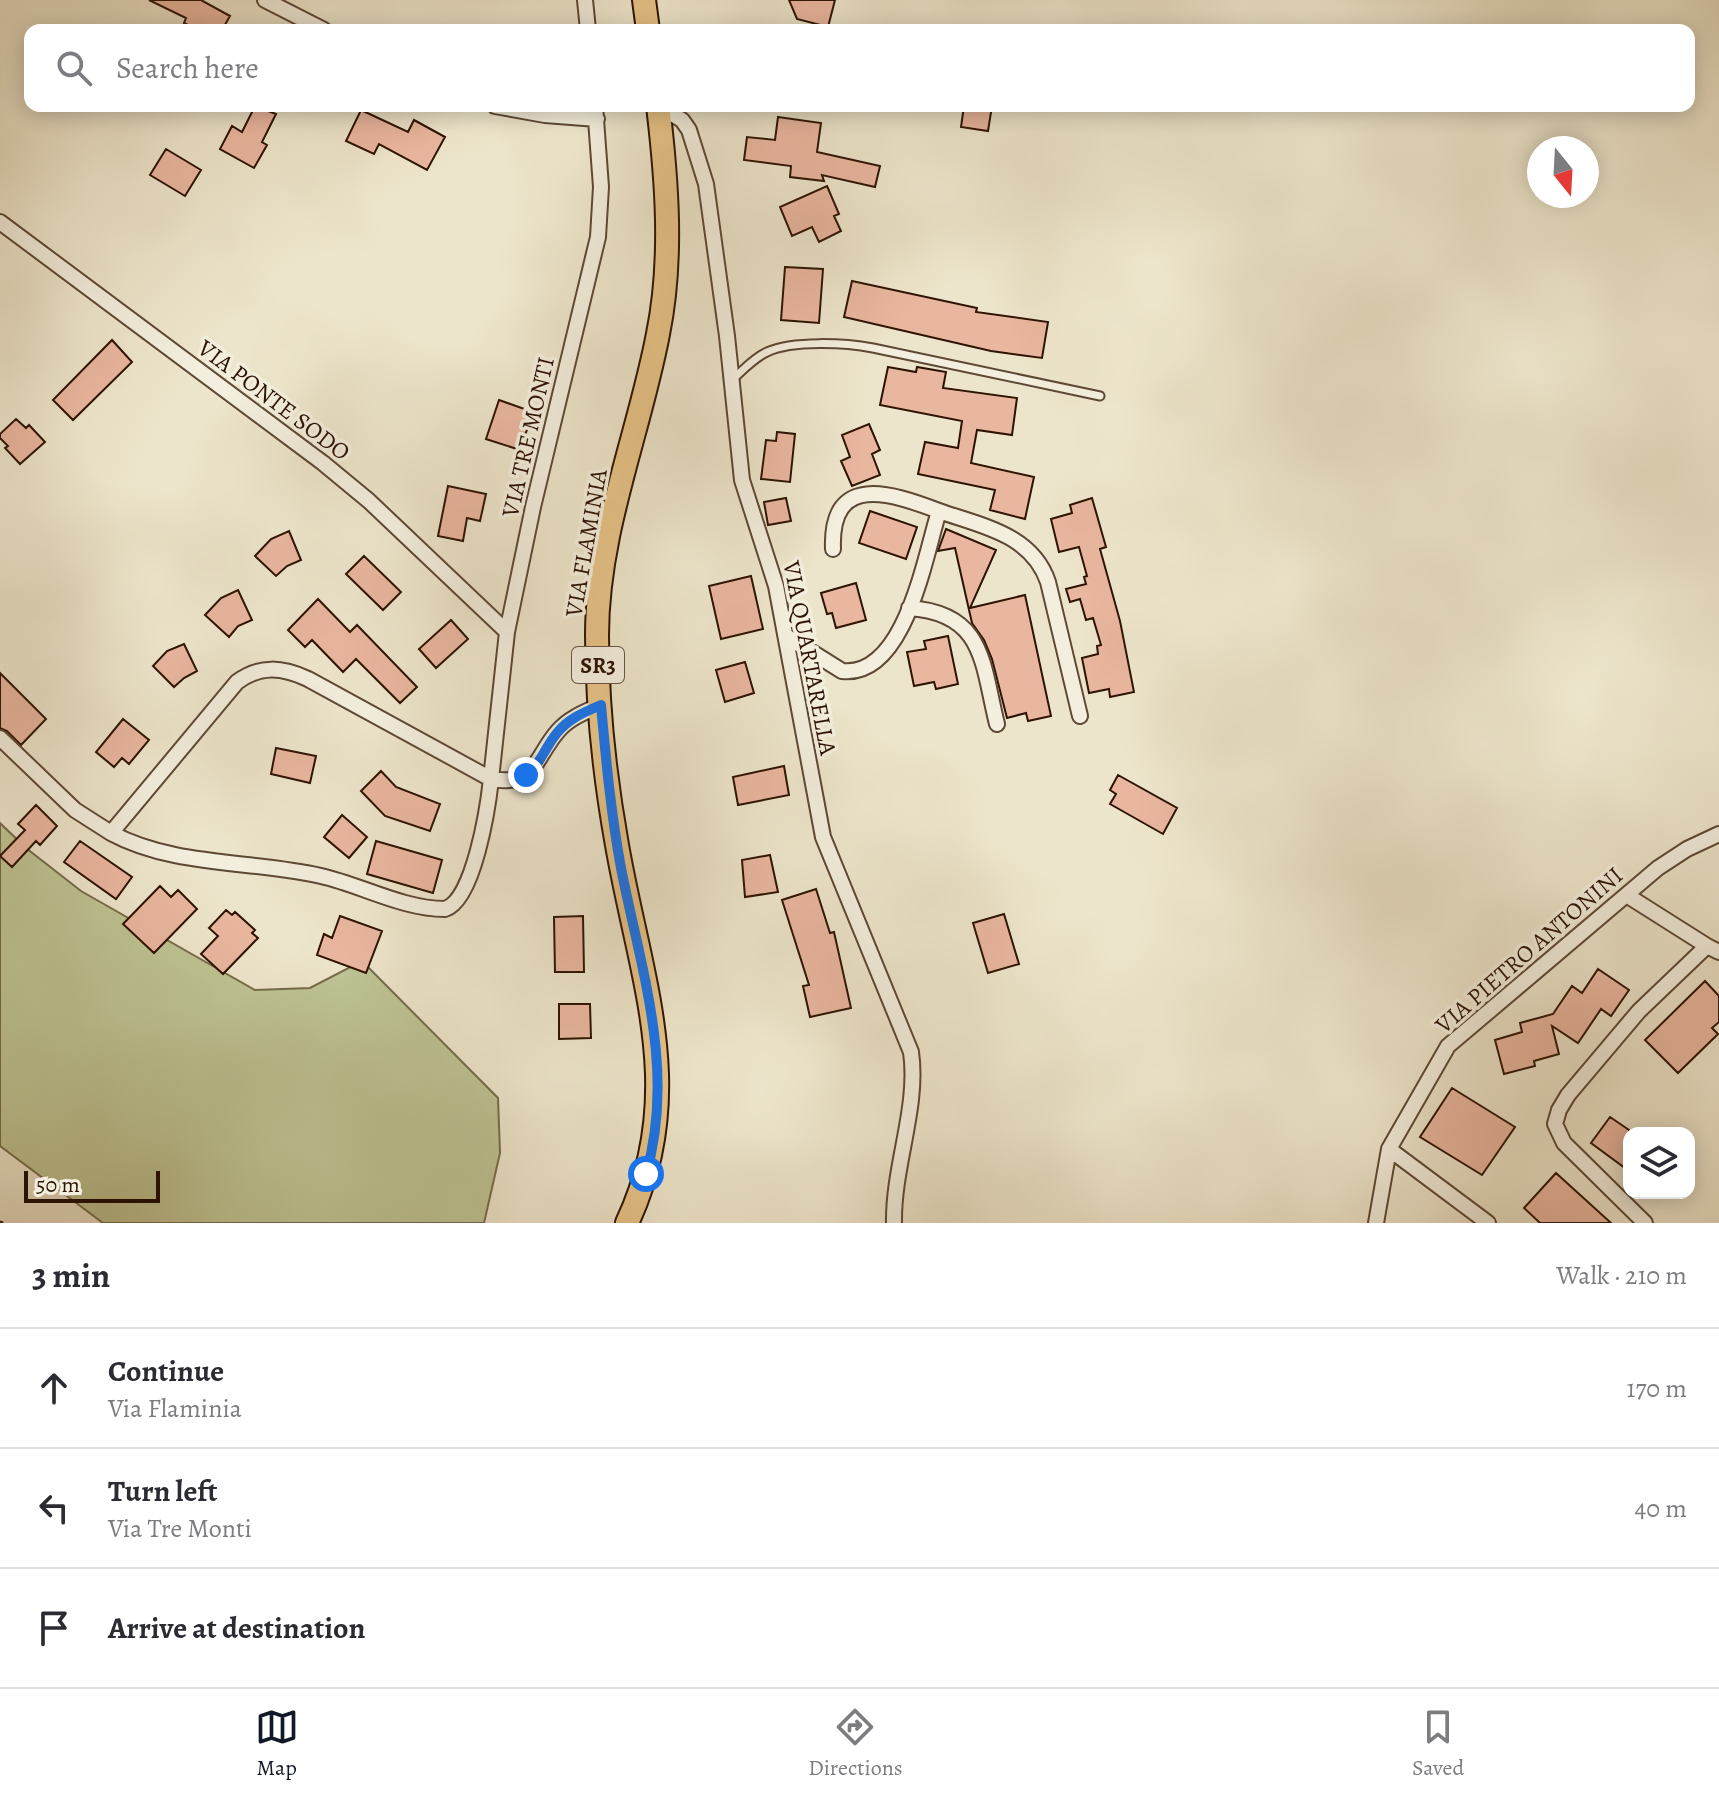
<!DOCTYPE html>
<html lang="en">
<head>
<meta charset="utf-8">
<style>
  :root { --surface:#fff; --page:#f7f7f7; --text:#2b2b33; --muted:#7c7c81; --line:#e1e1e2; --accent:#111827 }
  body { margin:0; font-family:Alegreya,serif; background:var(--page); color:var(--text) }
  .controls { position:absolute; right:24px; bottom:24px; display:grid; overflow:hidden; border-radius:16px; box-shadow:0 4px 20px #0003 }
  .controls button { width:72px; height:72px; display:grid; place-items:center; padding:0; border:0; border-bottom:2px solid var(--line); background:var(--surface); color:var(--text); font:40px sans-serif }
  .compass { position:absolute; left:1527px; top:136px; width:72px; height:72px; border-radius:50%; background:var(--surface); box-shadow:0 4px 20px #0003; rotate:162deg }
  .scale { position:absolute; left:24px; bottom:20px; width:136px; box-sizing:border-box; padding-left:8px; border:4px solid #2d1302; border-top:0; font-size:22px; line-height:28px; white-space:nowrap; color:#2d1302; -webkit-text-stroke:6px #f3eedd; paint-order:stroke }
  .stop { position:absolute; width:24px; height:24px; margin:-18px; border:6px solid #1a73e8; border-radius:50%; background:#fff }
  .stop.end { background:#1a73e8; border-color:#fff; box-shadow:0 2px 8px #0008 }
  .list { margin:0; padding:0; list-style:none }
  h2 { display:flex; justify-content:space-between; align-items:center; height:104px; margin:0; padding:0 32px; font-size:34px }
  h2 small { font-size:26px; font-weight:400; color:var(--muted) }
  .list li { display:grid; grid-template-columns:52px 1fr auto; gap:24px; align-items:center; box-sizing:border-box; height:120px; padding:0 32px; border-top:2px solid var(--line) }
  .list b { display:block; font-size:30px; white-space:nowrap }
  .list p { margin:0; font-size:26px; white-space:nowrap; color:var(--muted) }
  .list em { font-size:26px; font-style:normal; color:var(--muted) }
  .icon { flex:none; width:44px; height:44px; fill:none; stroke:currentColor; stroke-width:2; stroke-linecap:round; stroke-linejoin:round }
  .map { position:relative; flex:none; width:1719px; height:1223px; overflow:hidden }
  .search { position:absolute; background:var(--surface); box-shadow:0 4px 20px #0003; left:24px; right:24px; top:24px; height:88px; display:flex; align-items:center; gap:20px; box-sizing:border-box; padding:0 28px; border-radius:16px; color:var(--muted); font-size:30px }
  .sheet { height:464px; background:var(--surface) }
  nav { display:flex; justify-content:space-around; align-items:center; box-sizing:border-box; height:112px; border-top:2px solid var(--line); background:var(--surface); font-size:22px; color:var(--muted) }
  nav a { display:grid; justify-items:center; gap:4px }
  nav .on { color:var(--accent) }
  .map>svg:first-child { display:block }
  .green { fill:#bec393; stroke:#766b4a; stroke-width:2 }
  .building { fill:#e9b69f; stroke:#2d1302; stroke-width:2 }
  .lines { fill:none; stroke-linecap:round; stroke-linejoin:round }
  .lane-casing { stroke:#5d4834; stroke-width:11 }
  .street-casing { stroke:#5d4834; stroke-width:18 }
  .primary-casing { stroke:#2d1302; stroke-width:26 }
  .path { stroke:#2d1302; stroke-width:3; stroke-dasharray:6 4; stroke-linecap:butt }
  .lane { stroke:#f3eedd; stroke-width:7 }
  .street { stroke:#f3eedd; stroke-width:14 }
  .primary { stroke:#e6c286; stroke-width:22 }
  .route { stroke:#1a73e8; stroke-width:10 }
  .labels { text-anchor:middle; stroke-width:7; stroke-linejoin:round; paint-order:stroke }
  .shield { fill:#f3eedd; stroke:#685544; stroke-width:2 }
  .shield-label { font-size:22px; font-weight:bold; fill:#2d1302 }
  .street-label { font-size:24px; fill:#2d1302; stroke:#f3eedd }
</style>
</head>
<body>
<div class="map">
<svg width="1719" height="1223" viewBox="0 0 1719 1223">
  <rect width="100%" height="100%" fill="#ede5cb"/>
  <filter id="stains"><feTurbulence type="fractalNoise" baseFrequency=".0025" numOctaves="4"/><feColorMatrix values="0 0 0 0 .2 0 0 0 0 .09 0 0 0 0 .02 0 0 0 .5 -.17"/></filter>
  <radialGradient id="worn" r=".72"><stop offset=".6" stop-color="#630" stop-opacity="0"/><stop offset="1" stop-color="#630" stop-opacity=".3"/></radialGradient>
  <path class="green" d="M 0,823 L 26,848 L 81,891 L 255,990 L 310,988 L 362,961 L 498,1098 L 500,1153 L 484,1223 L 103,1223 L 0,1146 Z"/>
  <path class="building" d="M 149,0 L 201,0 L 230,16 L 222,30 L 197,30 L 184,23 L 186,18 Z
    M 789,0 L 835,0 L 828,27 L 797,19 Z
    M 255,106 L 276,114 L 262,142 L 267,145 L 254,168 L 220,149 L 232,126 L 242,132 Z
    M 964,106 L 992,106 L 988,131 L 961,127 Z
    M 361,110 L 408,132 L 414,120 L 445,137 L 427,170 L 379,144 L 374,154 L 346,141 Z
    M 778,117 L 821,123 L 817,152 L 880,166 L 875,187 L 822,175 L 824,181 L 790,177 L 791,166 L 744,160 L 747,137 L 775,140 Z
    M 166,149 L 201,170 L 185,196 L 150,175 Z
    M 827,186 L 839,214 L 834,216 L 841,231 L 819,242 L 812,227 L 792,236 L 780,207 Z
    M 785,267 L 823,269 L 819,323 L 781,320 Z
    M 852,281 L 977,308 L 976,312 L 1048,322 L 1042,358 L 991,351 L 844,317 Z
    M 112,340 L 132,362 L 73,420 L 53,400 Z
    M 888,367 L 916,372 L 917,367 L 946,372 L 943,388 L 1017,398 L 1012,435 L 977,430 L 971,463 L 1034,477 L 1025,519 L 990,510 L 995,490 L 918,474 L 925,442 L 958,448 L 962,421 L 880,405 Z
    M 499,400 L 533,412 L 520,450 L 486,439 Z
    M 16,419 L 26,428 L 29,425 L 45,442 L 20,464 L 5,448 L 8,446 L 0,438 L 0,434 Z
    M 869,424 L 880,450 L 872,454 L 880,475 L 852,486 L 841,461 L 850,457 L 842,435 Z
    M 777,432 L 795,434 L 790,482 L 761,479 L 766,440 L 776,441 Z
    M 448,486 L 486,494 L 480,521 L 467,518 L 463,541 L 438,536 Z
    M 786,498 L 791,521 L 768,525 L 764,502 Z
    M 1092,498 L 1106,547 L 1100,549 L 1120,621 L 1134,692 L 1110,697 L 1109,689 L 1089,693 L 1082,658 L 1098,654 L 1097,646 L 1101,645 L 1093,618 L 1086,620 L 1080,599 L 1070,602 L 1066,589 L 1086,584 L 1084,577 L 1087,576 L 1079,547 L 1059,552 L 1051,519 L 1072,513 L 1070,505 Z
    M 870,511 L 917,527 L 906,559 L 859,543 Z
    M 946,529 L 996,550 L 970,608 L 1025,595 L 1051,716 L 1028,721 L 1026,713 L 1007,718 L 992,659 L 984,640 L 972,623 L 955,548 L 938,551 Z
    M 289,531 L 301,560 L 287,566 L 276,576 L 255,556 L 271,539 Z
    M 364,556 L 401,592 L 383,610 L 346,574 Z
    M 751,576 L 763,629 L 721,639 L 709,586 Z
    M 856,583 L 866,620 L 836,628 L 832,613 L 827,614 L 821,593 Z
    M 238,590 L 252,620 L 238,626 L 229,637 L 205,615 L 221,598 Z
    M 318,599 L 350,632 L 357,625 L 417,687 L 400,703 L 356,659 L 343,672 L 312,640 L 305,647 L 288,630 Z
    M 451,620 L 468,639 L 436,668 L 419,649 Z
    M 948,636 L 958,684 L 936,689 L 934,682 L 914,686 L 907,652 L 926,649 L 924,641 Z
    M 184,644 L 197,671 L 184,678 L 174,687 L 153,666 L 167,651 Z
    M 745,662 L 754,693 L 725,702 L 716,670 Z
    M 0,673 L 46,719 L 21,745 L 7,731 L 0,728 Z
    M 123,719 L 149,740 L 129,764 L 122,758 L 114,767 L 96,752 Z
    M 276,748 L 316,756 L 310,783 L 271,774 Z
    M 784,766 L 789,795 L 738,805 L 733,777 Z
    M 381,771 L 396,787 L 440,804 L 430,831 L 385,816 L 361,791 Z
    M 1118,775 L 1177,808 L 1163,834 L 1110,804 L 1116,794 L 1110,790 Z
    M 36,805 L 57,826 L 40,845 L 36,841 L 12,867 L 0,856 L 25,830 L 18,824 Z
    M 342,815 L 367,837 L 349,858 L 324,837 Z
    M 80,841 L 132,877 L 116,899 L 64,862 Z
    M 376,841 L 442,860 L 433,893 L 367,874 Z
    M 770,855 L 778,892 L 745,897 L 742,860 Z
    M 160,886 L 171,897 L 178,890 L 197,909 L 154,953 L 123,924 Z
    M 816,889 L 830,933 L 834,932 L 851,1008 L 810,1017 L 803,986 L 809,985 L 782,900 Z
    M 226,910 L 232,915 L 235,912 L 255,930 L 252,933 L 258,938 L 223,974 L 201,954 L 218,936 L 209,928 Z
    M 1004,914 L 1019,964 L 988,973 L 973,923 Z
    M 340,916 L 382,931 L 366,973 L 317,955 L 324,934 L 332,938 Z
    M 583,916 L 584,972 L 555,972 L 554,917 Z
    M 1598,969 L 1629,990 L 1611,1016 L 1601,1009 L 1578,1043 L 1552,1026 L 1559,1054 L 1534,1061 L 1535,1066 L 1504,1074 L 1495,1040 L 1522,1032 L 1520,1023 L 1553,1014 L 1572,986 L 1582,993 Z
    M 1705,981 L 1719,996 L 1719,1022 L 1712,1028 L 1718,1034 L 1678,1073 L 1645,1040 Z
    M 559,1004 L 590,1004 L 591,1038 L 559,1039 Z
    M 1452,1088 L 1515,1127 L 1482,1175 L 1420,1137 Z
    M 1610,1117 L 1629,1130 L 1629,1171 L 1591,1143 Z
    M 1556,1173 L 1611,1223 L 1540,1223 L 1524,1208 Z"/>
  <g class="lines">
    <defs>
      <path id="lane" d="M 733,379 C 744,369 754,358 767,352 C 793,340 846,343 873,348 L 1100,396"/>
      <path id="street" d="M 265,0 L 324,30
        M 585,0 L 588,30
        M 495,106 L 545,115 L 597,119
        M 595,106 L 601,187 L 598,237 L 533,507 L 507,632 L 491,779 C 536,787 535,757 558,731 C 569,718 585,712 601,705
        M 658,106 L 682,120 L 689,130 L 706,184 L 727,336 L 742,480 L 776,586 L 823,837 L 911,1052 C 919,1107 893,1166 894,1223
        M 0,222 L 323,463 L 369,501 L 507,632
        M 833,549 C 830,472 891,493 939,511
        M 909,608 C 985,613 982,664 997,724
        M 786,636 L 842,671 C 905,678 925,556 939,511 C 981,526 1032,534 1048,582 L 1080,716
        M 0,738 L 75,810 L 111,833 L 237,682 C 260,665 282,667 308,679 L 491,779 C 488,807 474,900 445,909 C 403,909 361,885 321,876 C 252,860 174,867 111,833
        M 1628,896 L 1707,946
        M 1389,1149 L 1488,1223
        M 1376,1223 L 1389,1149 L 1448,1046 L 1658,868 L 1687,849 L 1719,834
        M 1645,1223 L 1564,1143 L 1555,1124 L 1559,1110 L 1568,1095 L 1639,1011 L 1707,946 L 1719,952"/>
      <path id="primary" d="M 644,0 L 648,30
        M 627,1223 C 689,1091 640,978 617,845 C 605,778 597,703 597,635 C 597,532 639,434 658,334 C 673,260 667,181 658,106"/>
    </defs>
    <use href="#lane" class="lane-casing"/>
    <use href="#street" class="street-casing"/>
    <use href="#primary" class="primary-casing"/>
    <path class="path" d="M 0,1222 L 3,1223"/>
    <use href="#lane" class="lane"/>
    <use href="#street" class="street"/>
    <use href="#primary" class="primary"/>
  </g>
  <g class="lines">
    <path class="route" d="M 526,775 C 541,764 545,747 557,733 C 569,718 585,712 601,705 C 606,760 611,814 621,868 C 641,970 676,1070 646,1174"/>
  </g>
  <g class="labels">
    <rect class="shield" x="572" y="647" width="52" height="36" rx="6"/>
    <g class="shield-label">
      <text x="598" y="673">SR3</text>
    </g>
    <g class="street-label">
      <text transform="translate(274 400) rotate(37)" y="8">VIA PONTE SODO</text>
      <text transform="translate(528 437) rotate(-77)" y="8">VIA TRE MONTI</text>
      <text transform="translate(586 543) rotate(-80)" y="8">VIA FLAMINIA</text>
      <text transform="translate(810 658) rotate(79)" y="8">VIA QUARTARELLA</text>
      <text transform="translate(1529 950) rotate(-41)" y="8">VIA PIETRO ANTONINI</text>
    </g>
  </g>
  <rect width="100%" height="100%" filter="url(#stains)"/>
  <rect width="100%" height="100%" fill="url(#worn)"/>
</svg>
<div class="controls">
<button><svg class="icon" aria-label="layers" viewBox="0 0 24 24"><path d="M12 4l9 5-9 5-9-5zM3 14l9 5 9-5"/></svg></button>
</div>
<svg class="compass" viewBox="-18 -18 36 36"><path d="M0-13l5 13h-10z" fill="#e53935"/><path d="M0 13l5-13h-10z" fill="#7c7c81"/></svg>
<div class="scale">50 m</div>
<div class="stop" style="left:646px;top:1174px"></div>
<div class="stop end" style="left:526px;top:775px"></div>
<div class="search"><svg class="icon" aria-label="search" viewBox="0 0 24 24"><circle cx="10" cy="10" r="6"/><path d="M15 15l6 6"/></svg>Search here</div>
</div>
<section class="sheet">
<h2>3 min<small>Walk · 210 m</small></h2>
<ul class="list">
<li><svg class="icon" aria-label="ahead" viewBox="0 0 24 24"><path d="M12 20V5M6 11l6-6 6 6"/></svg><div><b>Continue</b><p>Via Flaminia</p></div><em>170 m</em></li>
<li><svg class="icon" aria-label="left" viewBox="0 0 24 24"><path d="M17 20v-9H6M10 6l-5 5 5 5"/></svg><div><b>Turn left</b><p>Via Tre Monti</p></div><em>40 m</em></li>
<li><svg class="icon" aria-label="arrive" viewBox="0 0 24 24"><path d="M6 21V4h12l-3 4 3 4H6"/></svg><div><b>Arrive at destination</b></div></li>
</ul>
</section>
<nav>
<a class="on"><svg class="icon" aria-label="map" viewBox="0 0 24 24"><path d="M3 6l6-2 6 2 6-2v14l-6 2-6-2-6 2zM9 4v14M15 6v14"/></svg>Map</a>
<a><svg class="icon" aria-label="directions" viewBox="0 0 24 24"><path d="M12 3l9 9-9 9-9-9zM9 14v-3h6M13 9l2 2-2 2"/></svg>Directions</a>
<a><svg class="icon" aria-label="saved" viewBox="0 0 24 24"><path d="M7 4h10v16l-5-4-5 4z"/></svg>Saved</a>
</nav>
</body>
</html>
